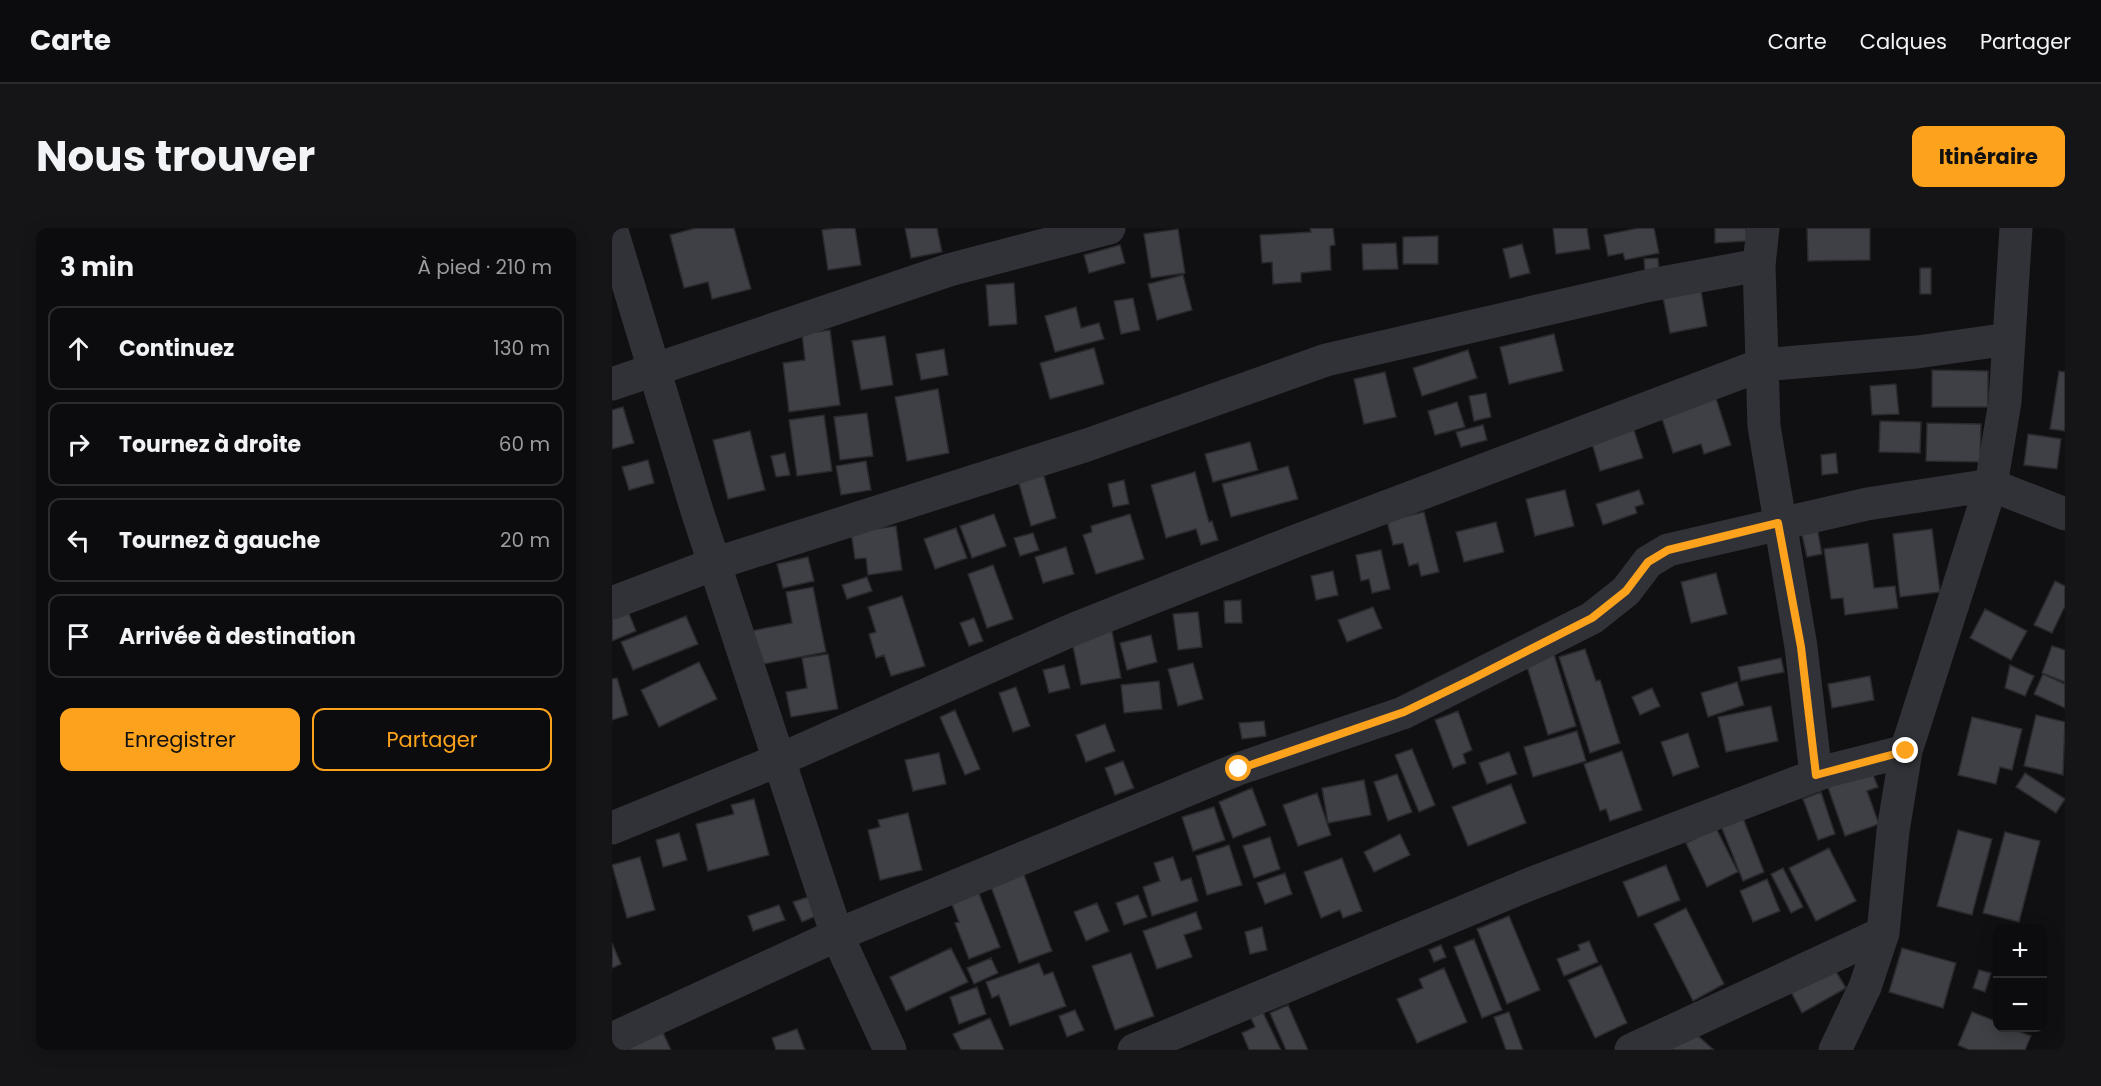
<!DOCTYPE html>
<html lang="fr">
<head>
<meta charset="utf-8">
<style>
  :root { --surface:#0c0c0e; --page:#151517; --text:#f1f3f6; --muted:#9a9b9e; --line:#2c2c2e; --accent:#fda21d }
  body { margin:0; font-family:Poppins,sans-serif; background:var(--page); color:var(--text) }
  .controls { position:absolute; right:18px; bottom:18px; display:grid; overflow:hidden; border-radius:12px; box-shadow:0 3px 15px #0003 }
  .controls button { width:54px; height:54px; display:grid; place-items:center; padding:0; border:0; border-bottom:2px solid var(--line); background:var(--surface); color:var(--text); font:30px sans-serif }
  .stop { position:absolute; width:18px; height:18px; margin:-14px; border:4px solid #fda21d; border-radius:50%; background:#fff }
  .stop.end { background:#fda21d; border-color:#fff; box-shadow:0 2px 6px #0008 }
  .list { margin:0; padding:0; list-style:none }
  h2 { display:flex; justify-content:space-between; align-items:center; height:78px; margin:0; padding:0 24px; font-size:26px }
  h2 small { font-size:20px; font-weight:400; color:var(--muted) }
  .list li { display:grid; grid-template-columns:39px 1fr auto; gap:18px; align-items:center; box-sizing:border-box; height:84px; margin:0 12px 12px; padding:0 12px; border:2px solid var(--line); border-radius:12px }
  .list b { display:block; font-size:22px; white-space:nowrap }
  .list em { font-size:20px; font-style:normal; color:var(--muted) }
  .actions { display:flex; gap:12px; padding:18px 24px }
  .actions a { flex:1; padding:14px 0; border:2px solid var(--accent); border-radius:12px; text-align:center; font-size:21px; color:var(--accent) }
  .actions .main { background:var(--accent); color:#111 }
  .icon { flex:none; width:33px; height:33px; fill:none; stroke:currentColor; stroke-width:2; stroke-linecap:round; stroke-linejoin:round }
  .map { position:relative; flex:none; width:1453px; height:822px; overflow:hidden; border-radius:12px }
  header { display:flex; align-items:center; gap:36px; box-sizing:border-box; height:84px; padding:0 30px; background:var(--surface); border-bottom:2px solid var(--line) }
  header strong { font-size:28px }
  nav { display:flex; gap:33px; margin-inline-start:auto; font-size:21px }
  .intro { display:flex; align-items:center; justify-content:space-between; box-sizing:border-box; height:144px; padding:0 36px }
  h1 { margin:0; font-size:42px }
  .button { padding:15px 27px; border-radius:12px; background:var(--accent); color:#111; font-size:21px; font-weight:700 }
  main { display:flex; gap:36px; padding:0 36px }
  aside { flex:1; background:var(--surface); border-radius:12px; box-shadow:0 3px 15px #0003 }
  .map>svg:first-child { display:block }
  .building { fill:#3e4045; stroke:#2a2a2e; stroke-width:1.5 }
  .lines { fill:none; stroke-linecap:round; stroke-linejoin:round }
  .minor { stroke:#313237; stroke-width:33 }
  .route { stroke:#fda21d; stroke-width:8 }
</style>
</head>
<body>
<header>
<strong>Carte</strong>
<nav><a>Carte</a><a>Calques</a><a>Partager</a></nav>
</header>
<div class="intro"><h1>Nous trouver</h1><a class="button">Itinéraire</a></div>
<main>
<aside>
<h2>3 min<small>À pied · 210 m</small></h2>
<ul class="list">
<li><svg class="icon" aria-label="ahead" viewBox="0 0 24 24"><path d="M12 20V5M6 11l6-6 6 6"/></svg><div><b>Continuez</b></div><em>130 m</em></li>
<li><svg class="icon" aria-label="right" viewBox="0 0 24 24"><path d="M7 20v-9h11M14 6l5 5-5 5"/></svg><div><b>Tournez à droite</b></div><em>60 m</em></li>
<li><svg class="icon" aria-label="left" viewBox="0 0 24 24"><path d="M17 20v-9H6M10 6l-5 5 5 5"/></svg><div><b>Tournez à gauche</b></div><em>20 m</em></li>
<li><svg class="icon" aria-label="arrive" viewBox="0 0 24 24"><path d="M6 21V4h12l-3 4 3 4H6"/></svg><div><b>Arrivée à destination</b></div></li>
</ul>
<div class="actions"><a class="main">Enregistrer</a><a>Partager</a></div>
</aside>
<div class="map">
<svg width="1453" height="822" viewBox="0 0 1453 822">
  <rect width="100%" height="100%" fill="#101012"/>
  <path class="building" d="M 84,0 L 122,0 L 139,61 L 100,71 L 96,54 L 72,60 L 58,7 Z
    M 225,0 L 243,0 L 249,37 L 216,42 L 210,2 Z
    M 293,0 L 325,0 L 330,24 L 299,30 Z
    M 698,0 L 721,0 L 723,17 L 718,18 L 719,42 L 689,45 L 689,54 L 661,56 L 660,34 L 650,35 L 648,7 L 699,4 Z
    M 941,0 L 975,0 L 978,21 L 944,26 Z
    M 1027,0 L 1042,0 L 1047,25 L 1013,32 L 1011,25 L 996,28 L 992,7 Z
    M 1103,0 L 1134,0 L 1135,13 L 1103,15 Z
    M 1195,0 L 1258,0 L 1258,32 L 1196,33 Z
    M 566,1 L 573,45 L 539,50 L 532,6 Z
    M 826,8 L 826,36 L 791,36 L 791,9 Z
    M 784,15 L 786,41 L 751,42 L 750,16 Z
    M 910,16 L 918,45 L 898,50 L 891,21 Z
    M 508,17 L 513,35 L 477,45 L 472,27 Z
    M 1046,30 L 1047,44 L 1033,45 L 1032,31 Z
    M 1308,40 L 1319,40 L 1319,66 L 1308,66 Z
    M 571,47 L 580,82 L 545,92 L 536,56 Z
    M 402,55 L 405,96 L 377,98 L 374,57 Z
    M 1088,57 L 1095,98 L 1058,105 L 1050,64 Z
    M 521,70 L 528,102 L 509,106 L 502,73 Z
    M 464,79 L 469,100 L 487,95 L 492,111 L 443,124 L 433,88 Z
    M 218,102 L 228,177 L 177,184 L 171,135 L 193,132 L 190,106 Z
    M 942,106 L 951,143 L 897,156 L 888,119 Z
    M 273,108 L 281,157 L 249,162 L 240,113 Z
    M 482,120 L 492,156 L 438,171 L 428,135 Z
    M 332,121 L 336,147 L 309,152 L 304,126 Z
    M 856,122 L 865,150 L 810,168 L 801,140 Z
    M 1320,142 L 1376,143 L 1376,179 L 1320,179 Z
    M 1447,143 L 1453,144 L 1453,203 L 1438,201 Z
    M 773,144 L 784,189 L 752,196 L 742,151 Z
    M 1284,156 L 1287,186 L 1260,187 L 1258,158 Z
    M 326,161 L 337,225 L 295,233 L 283,169 Z
    M 1102,164 L 1119,217 L 1092,226 L 1089,216 L 1061,225 L 1047,181 Z
    M 874,165 L 879,189 L 862,193 L 857,168 Z
    M 845,174 L 853,199 L 823,207 L 816,183 Z
    M 11,179 L 22,215 L 0,221 L 0,182 Z
    M 255,185 L 261,228 L 228,232 L 222,189 Z
    M 212,187 L 220,243 L 185,248 L 177,192 Z
    M 1268,193 L 1309,194 L 1308,225 L 1267,224 Z
    M 1315,195 L 1369,196 L 1368,234 L 1314,233 Z
    M 871,197 L 875,212 L 849,219 L 844,204 Z
    M 1021,199 L 1031,230 L 988,243 L 979,212 Z
    M 138,203 L 153,262 L 116,271 L 101,212 Z
    M 1416,206 L 1449,211 L 1445,241 L 1412,237 Z
    M 638,214 L 646,242 L 601,254 L 593,226 Z
    M 173,225 L 178,247 L 164,249 L 159,228 Z
    M 1224,225 L 1226,245 L 1210,247 L 1209,227 Z
    M 36,232 L 42,255 L 17,262 L 10,239 Z
    M 254,233 L 259,262 L 229,267 L 224,238 Z
    M 676,238 L 686,271 L 619,289 L 610,256 Z
    M 583,244 L 597,294 L 600,293 L 606,312 L 589,317 L 584,301 L 554,310 L 539,257 Z
    M 431,245 L 444,290 L 419,298 L 406,252 Z
    M 512,252 L 517,276 L 501,279 L 496,256 Z
    M 953,262 L 962,298 L 923,308 L 914,271 Z
    M 1027,262 L 1032,276 L 1023,279 L 1025,285 L 991,297 L 984,276 Z
    M 812,284 L 827,344 L 809,348 L 806,335 L 797,338 L 791,315 L 781,317 L 775,293 Z
    M 382,286 L 394,318 L 360,330 L 348,298 Z
    M 518,286 L 532,331 L 484,346 L 471,307 L 480,304 L 479,298 Z
    M 884,294 L 892,324 L 852,334 L 844,304 Z
    M 284,298 L 290,342 L 256,347 L 254,330 L 243,331 L 239,304 Z
    M 1205,299 L 1210,326 L 1195,329 L 1189,302 Z
    M 344,300 L 355,330 L 323,341 L 312,311 Z
    M 1320,301 L 1328,364 L 1288,369 L 1281,306 Z
    M 421,305 L 427,322 L 408,328 L 402,310 Z
    M 1256,315 L 1262,360 L 1283,358 L 1286,380 L 1233,387 L 1231,370 L 1219,371 L 1212,321 Z
    M 454,319 L 462,346 L 431,355 L 423,329 Z
    M 769,322 L 778,361 L 760,365 L 757,351 L 749,353 L 744,327 Z
    M 196,329 L 202,353 L 171,360 L 165,336 Z
    M 381,337 L 401,391 L 375,400 L 356,346 Z
    M 721,343 L 726,367 L 704,372 L 699,348 Z
    M 1104,345 L 1115,386 L 1079,395 L 1069,354 Z
    M 255,349 L 260,363 L 235,371 L 230,357 Z
    M 1443,353 L 1453,358 L 1453,378 L 1440,405 L 1422,397 Z
    M 201,359 L 214,424 L 146,437 L 139,403 L 180,395 L 174,364 Z
    M 290,368 L 313,438 L 279,448 L 272,427 L 264,430 L 257,406 L 264,404 L 256,379 Z
    M 629,372 L 630,395 L 613,395 L 612,373 Z
    M 14,378 L 24,403 L 0,413 L 0,383 Z
    M 761,379 L 770,400 L 735,414 L 726,392 Z
    M 1373,381 L 1415,403 L 1399,432 L 1358,410 Z
    M 586,384 L 590,419 L 566,422 L 561,386 Z
    M 74,388 L 86,416 L 21,442 L 9,414 Z
    M 362,390 L 371,413 L 357,418 L 348,395 Z
    M 498,393 L 509,450 L 469,457 L 460,414 Z
    M 539,407 L 545,434 L 515,442 L 508,415 Z
    M 1440,418 L 1453,422 L 1453,454 L 1430,445 Z
    M 973,421 L 984,453 L 988,452 L 1008,515 L 978,525 L 947,429 Z
    M 941,423 L 964,498 L 936,507 L 913,432 Z
    M 216,426 L 226,481 L 179,489 L 174,464 L 195,460 L 190,430 Z
    M 1169,430 L 1172,444 L 1129,453 L 1126,439 Z
    M 87,434 L 105,471 L 47,499 L 29,462 Z
    M 581,435 L 591,471 L 566,478 L 556,441 Z
    M 452,437 L 458,460 L 437,465 L 431,442 Z
    M 1398,437 L 1422,448 L 1413,468 L 1393,460 Z
    M 1431,446 L 1453,456 L 1453,480 L 1422,466 Z
    M 1258,448 L 1262,472 L 1220,480 L 1216,456 Z
    M 5,450 L 16,487 L 0,492 L 0,451 Z
    M 547,453 L 550,481 L 512,485 L 509,457 Z
    M 1125,454 L 1132,477 L 1096,489 L 1089,465 Z
    M 404,459 L 418,498 L 401,504 L 387,465 Z
    M 1040,460 L 1048,478 L 1028,487 L 1020,469 Z
    M 1159,478 L 1166,513 L 1114,524 L 1106,489 Z
    M 343,482 L 368,541 L 353,547 L 328,489 Z
    M 846,483 L 860,522 L 851,526 L 854,535 L 841,540 L 823,492 Z
    M 1424,487 L 1453,494 L 1451,547 L 1412,538 Z
    M 1360,489 L 1410,501 L 1400,542 L 1388,539 L 1384,556 L 1346,547 Z
    M 652,493 L 654,508 L 630,511 L 627,495 Z
    M 493,496 L 503,523 L 474,534 L 464,507 Z
    M 965,503 L 974,533 L 921,549 L 912,519 Z
    M 1076,505 L 1087,539 L 1061,548 L 1049,514 Z
    M 800,521 L 823,577 L 807,584 L 783,527 Z
    M 1010,523 L 1030,582 L 998,593 L 994,581 L 988,583 L 972,536 Z
    M 897,524 L 905,546 L 875,556 L 867,535 Z
    M 327,525 L 334,556 L 301,563 L 293,532 Z
    M 511,533 L 522,560 L 503,567 L 493,540 Z
    M 1258,539 L 1266,559 L 1255,563 L 1267,596 L 1233,608 L 1214,554 Z
    M 1413,545 L 1453,571 L 1444,585 L 1404,559 Z
    M 785,546 L 800,584 L 776,593 L 762,554 Z
    M 752,552 L 759,587 L 716,595 L 710,560 Z
    M 899,556 L 914,595 L 856,618 L 840,579 Z
    M 640,560 L 654,597 L 621,610 L 607,574 Z
    M 1209,564 L 1223,606 L 1206,612 L 1191,571 Z
    M 705,565 L 719,607 L 686,618 L 671,577 Z
    M 142,571 L 157,627 L 96,643 L 84,596 L 122,586 L 119,577 Z
    M 602,579 L 613,612 L 581,623 L 570,589 Z
    M 296,585 L 310,642 L 268,652 L 256,602 L 268,599 L 266,592 Z
    M 1131,590 L 1152,644 L 1131,653 L 1109,598 Z
    M 1104,600 L 1126,644 L 1095,659 L 1074,615 Z
    M 1346,602 L 1380,611 L 1360,687 L 1325,678 Z
    M 1393,604 L 1428,613 L 1407,694 L 1371,685 Z
    M 67,605 L 75,632 L 51,639 L 44,612 Z
    M 788,606 L 798,627 L 762,644 L 752,624 Z
    M 658,609 L 668,641 L 642,650 L 631,618 Z
    M 617,617 L 630,657 L 595,667 L 584,628 Z
    M 1217,620 L 1244,673 L 1204,693 L 1177,640 Z
    M 28,629 L 43,682 L 15,690 L 0,637 Z
    M 561,629 L 569,653 L 579,650 L 586,673 L 540,688 L 531,659 L 548,653 L 542,635 Z
    M 730,630 L 750,683 L 731,690 L 728,682 L 709,690 L 692,644 Z
    M 1054,637 L 1068,672 L 1026,689 L 1011,654 Z
    M 1171,640 L 1191,679 L 1179,685 L 1159,646 Z
    M 411,644 L 440,723 L 407,735 L 378,656 Z
    M 673,645 L 680,666 L 653,676 L 645,655 Z
    M 1155,651 L 1168,683 L 1141,694 L 1128,663 Z
    M 364,658 L 388,719 L 357,731 L 343,695 L 347,694 L 337,669 Z
    M 526,667 L 535,689 L 512,697 L 504,675 Z
    M 196,669 L 204,688 L 190,694 L 181,674 Z
    M 485,675 L 497,703 L 474,713 L 462,684 Z
    M 167,677 L 173,692 L 141,703 L 136,688 Z
    M 1074,680 L 1112,756 L 1081,773 L 1042,696 Z
    M 584,684 L 590,701 L 572,707 L 580,729 L 545,741 L 531,703 Z
    M 897,688 L 928,762 L 895,776 L 865,701 Z
    M 650,699 L 655,722 L 638,726 L 633,704 Z
    M 862,711 L 890,782 L 870,790 L 842,719 Z
    M 977,713 L 986,734 L 952,748 L 945,731 L 968,722 L 966,717 Z
    M 0,715 L 9,736 L 0,740 Z
    M 829,717 L 834,729 L 822,734 L 817,722 Z
    M 339,720 L 356,754 L 294,783 L 278,749 Z
    M 1290,720 L 1344,735 L 1331,780 L 1277,764 Z
    M 519,725 L 542,788 L 503,802 L 480,738 Z
    M 379,730 L 386,745 L 362,756 L 355,740 Z
    M 427,735 L 432,747 L 441,744 L 454,778 L 398,798 L 387,767 L 380,770 L 374,754 Z
    M 989,737 L 1015,795 L 983,810 L 956,752 Z
    M 1220,737 L 1234,760 L 1190,785 L 1177,760 Z
    M 832,740 L 855,794 L 805,815 L 785,771 L 811,760 L 807,751 Z
    M 1367,742 L 1379,745 L 1373,764 L 1361,760 Z
    M 365,759 L 374,786 L 347,796 L 338,769 Z
    M 646,774 L 669,822 L 637,822 L 630,805 L 643,799 L 634,780 Z
    M 676,777 L 696,822 L 674,822 L 658,785 Z
    M 463,782 L 472,802 L 455,809 L 447,788 Z
    M 897,784 L 911,822 L 894,822 L 882,789 Z
    M 1360,784 L 1386,794 L 1386,800 L 1398,800 L 1419,808 L 1413,822 L 1357,822 L 1346,817 Z
    M 378,790 L 392,822 L 349,822 L 341,806 Z
    M 47,796 L 59,822 L 17,822 L 12,812 Z
    M 1076,799 L 1102,822 L 1055,822 Z
    M 185,801 L 193,822 L 164,822 L 160,810 Z"/>
  <g class="lines">
    <path class="minor" d="M 1151,0 L 1147,37 L 1152,198 L 1189,419 L 1204,547
      M 0,3 L 86,286 L 199,629 L 225,707 L 278,822
      M 0,156 L 337,42 L 497,0
      M 0,375 L 102,336 L 475,217 L 714,132 L 1039,57 L 1147,37
      M 0,600 L 167,532 L 462,401 L 681,314 L 1149,137 L 1305,124 L 1397,111
      M 0,811 L 225,707 L 626,541 L 791,485 L 980,390 L 1014,363 L 1036,334 L 1056,322 L 1255,276 L 1379,257 L 1453,286
      M 522,822 L 918,656 L 1215,543 L 1294,523
      M 1019,822 L 1271,705
      M 1223,822 L 1253,759 L 1271,705 L 1281,603 L 1294,523 L 1379,257 L 1393,174 L 1404,0"/>
  </g>
  <g class="lines">
    <path class="route" d="M 627,541 L 792,484 L 860,451 L 980,390 L 1014,363 L 1036,334 L 1056,322 L 1166,295 L 1189,419 L 1204,547 L 1294,523"/>
  </g>
</svg>
<div class="controls">
<button>+</button>
<button>−</button>
</div>
<div class="stop" style="left:627px;top:541px"></div>
<div class="stop end" style="left:1294px;top:523px"></div>
</div>
</main>
</body>
</html>
